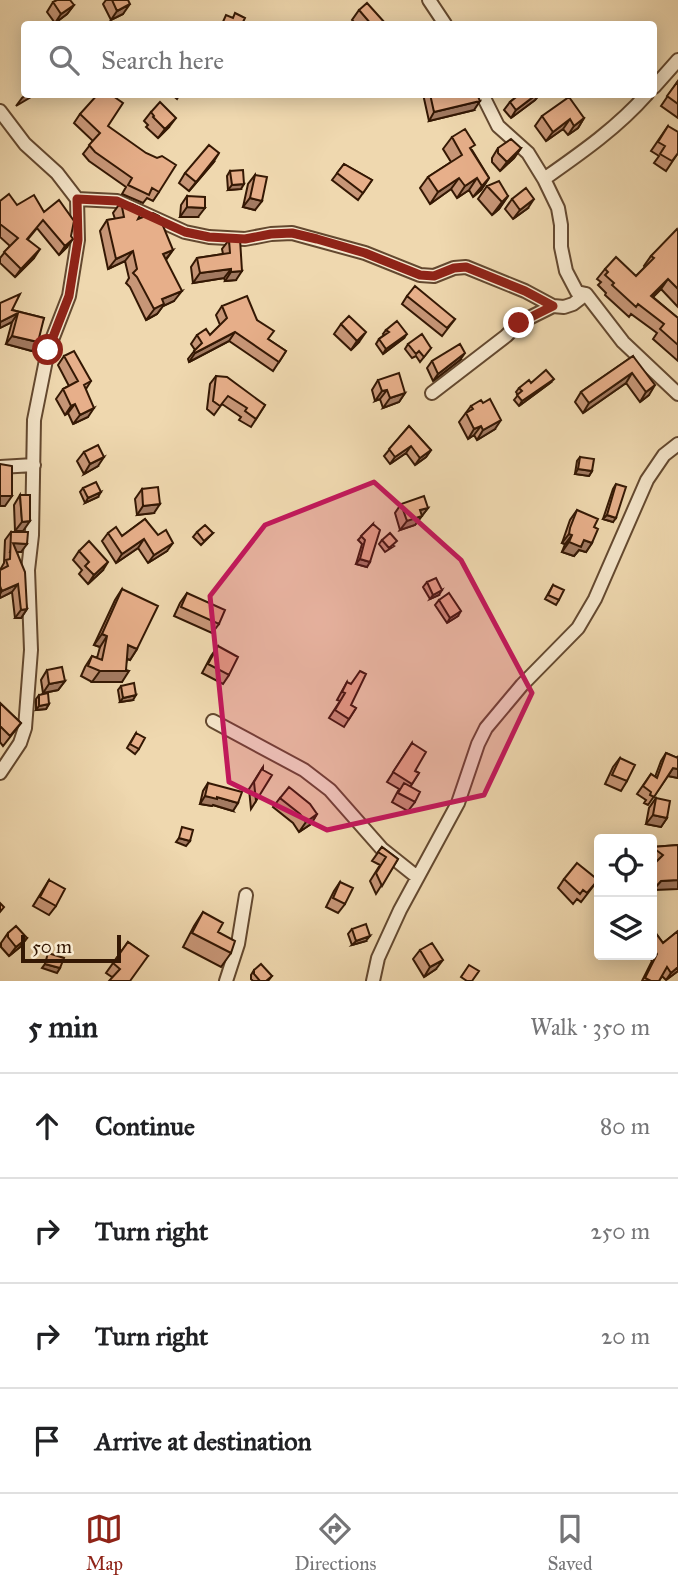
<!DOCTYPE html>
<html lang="en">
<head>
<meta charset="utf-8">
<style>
  :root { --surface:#fff; --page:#f2f2f2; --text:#202124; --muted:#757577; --line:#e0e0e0; --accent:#8f2418 }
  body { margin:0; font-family:"IM FELL Great Primer",serif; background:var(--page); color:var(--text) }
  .controls { position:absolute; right:21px; bottom:21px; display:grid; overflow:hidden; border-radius:7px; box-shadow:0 4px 18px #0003 }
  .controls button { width:63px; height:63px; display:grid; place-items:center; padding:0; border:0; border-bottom:2px solid var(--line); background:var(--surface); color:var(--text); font:35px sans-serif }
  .scale { position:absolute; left:21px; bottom:18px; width:100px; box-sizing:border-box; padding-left:7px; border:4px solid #341804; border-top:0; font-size:19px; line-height:24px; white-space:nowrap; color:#341804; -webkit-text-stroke:5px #f5e6cb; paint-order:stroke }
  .stop { position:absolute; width:21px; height:21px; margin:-16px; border:5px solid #8f2418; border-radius:50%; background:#fff }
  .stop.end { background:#8f2418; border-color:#fff; box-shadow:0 2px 7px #0008 }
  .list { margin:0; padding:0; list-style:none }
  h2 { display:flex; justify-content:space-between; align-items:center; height:91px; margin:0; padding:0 28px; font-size:30px }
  h2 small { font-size:23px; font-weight:400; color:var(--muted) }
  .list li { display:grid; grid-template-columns:46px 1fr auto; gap:21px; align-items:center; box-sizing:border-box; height:105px; padding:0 28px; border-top:2px solid var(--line) }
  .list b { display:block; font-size:26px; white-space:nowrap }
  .list em { font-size:23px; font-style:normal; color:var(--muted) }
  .icon { flex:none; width:38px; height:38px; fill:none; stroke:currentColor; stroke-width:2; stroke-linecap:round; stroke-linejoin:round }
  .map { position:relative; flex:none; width:678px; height:981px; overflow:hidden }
  .search { position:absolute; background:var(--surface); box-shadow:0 4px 18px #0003; left:21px; right:21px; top:21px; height:77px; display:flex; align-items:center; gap:18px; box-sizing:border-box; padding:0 24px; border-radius:7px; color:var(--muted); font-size:26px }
  .sheet { height:511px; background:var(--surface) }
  nav { display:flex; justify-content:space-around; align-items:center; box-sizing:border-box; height:98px; border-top:2px solid var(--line); background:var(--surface); font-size:19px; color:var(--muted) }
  nav a { display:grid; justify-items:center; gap:4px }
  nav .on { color:var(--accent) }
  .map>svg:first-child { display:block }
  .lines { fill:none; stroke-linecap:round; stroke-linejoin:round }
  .minor-casing { stroke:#63482f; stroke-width:16 }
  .minor { stroke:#f5e6cb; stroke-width:12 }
  .wall { fill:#c79677; stroke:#341804; stroke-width:2 }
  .shaded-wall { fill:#a27a61; stroke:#341804; stroke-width:2 }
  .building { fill:#e7af8a; stroke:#341804; stroke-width:2 }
  .route { stroke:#8f2418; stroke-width:9 }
  .marked { fill:#c2185b; fill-opacity:0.2; stroke:#c2185b; stroke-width:5; stroke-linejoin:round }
</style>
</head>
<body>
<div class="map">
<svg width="678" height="981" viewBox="0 0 678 981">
  <rect width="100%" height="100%" fill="#efd8af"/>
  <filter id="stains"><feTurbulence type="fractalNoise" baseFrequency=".00286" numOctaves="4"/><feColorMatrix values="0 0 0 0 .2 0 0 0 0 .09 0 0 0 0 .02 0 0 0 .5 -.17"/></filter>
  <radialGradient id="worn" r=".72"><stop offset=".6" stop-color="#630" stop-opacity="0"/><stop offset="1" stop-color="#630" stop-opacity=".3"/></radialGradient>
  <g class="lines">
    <defs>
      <path id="minor" d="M 429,0 L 445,24
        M 654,87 L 678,60
        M 482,94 L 498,126 L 528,153 L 544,179 L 558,208 L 561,225 L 561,247 L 566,271 L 577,292 L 586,294 L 623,342 L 678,394
        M 0,111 L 25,144 L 57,173 L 77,199 L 78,240 L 69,296 L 48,350 L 34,420 L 32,535 L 28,570 L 31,650 L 25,728 L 20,743 L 0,773
        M 544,179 C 581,153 617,128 647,94
        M 77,199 L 117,201 L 185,232 L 209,237 L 245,239 L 271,234 L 292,233 L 365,253 L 420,275 L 434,276 L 454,268 L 466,267 L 525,291 L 553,306 L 564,307 L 573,304 L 586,294
        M 432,393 L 506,336 L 519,323 L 553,306
        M 0,467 L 34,465
        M 213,721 L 304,770 L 330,790 L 382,849 L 417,877
        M 226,981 L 238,944 L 246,895
        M 373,981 L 378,958 L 400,910 L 458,803 L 478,744 L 486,728 L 522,685 L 578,628 L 595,599 L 647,480 L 664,455 L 678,444"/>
    </defs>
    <use href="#minor" class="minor-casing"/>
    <use href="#minor" class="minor"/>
  </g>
  <path class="wall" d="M 106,0 L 128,0 L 123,14 L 111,20 L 103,4 Z
    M 53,2 L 74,5 L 67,14 L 55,23 L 47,12 Z
    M 359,10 L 386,24 L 356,24 L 352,20 Z
    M 678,81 L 678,118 L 661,106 Z
    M 171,94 L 180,94 L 177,99 Z
    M 423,94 L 454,94 L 454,96 L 474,110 L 429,121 Z
    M 520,94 L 540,94 L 535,100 L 511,118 L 504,110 L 510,102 Z
    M 113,96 L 108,126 L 159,192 L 153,201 L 147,198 L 143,203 L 122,194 L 126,187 L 89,161 L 83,154 L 93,141 L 74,123 L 80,114 Z
    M 151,112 L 169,127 L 158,138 L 146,127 L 148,125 L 144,121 Z
    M 542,116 L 584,118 L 578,128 L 568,135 L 563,129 L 546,141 L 535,126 Z
    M 668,126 L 678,153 L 666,171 L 654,163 L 659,156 L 651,151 Z
    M 452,137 L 472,150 L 489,178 L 481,190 L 473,197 L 469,190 L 457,198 L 451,189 L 430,204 L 420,188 L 428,177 L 451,162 L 443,149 Z
    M 498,148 L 521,148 L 514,158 L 500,171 L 492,162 L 492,158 Z
    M 213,163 L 189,191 L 179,183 L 185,173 Z
    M 344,164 L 372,180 L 358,200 L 332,180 Z
    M 230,171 L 241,189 L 228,190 L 227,176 Z
    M 255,175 L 255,210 L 243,207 L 248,184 Z
    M 487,186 L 508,196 L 499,209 L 492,215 L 478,199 Z
    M 187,196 L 198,217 L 180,217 L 181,205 Z
    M 512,199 L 528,208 L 513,219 L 505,209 Z
    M 0,201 L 44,212 L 67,247 L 59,255 L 37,228 L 28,239 L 34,258 L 15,277 L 0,263 L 0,258 L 10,246 L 0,237 Z
    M 121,202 L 173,250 L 166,260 L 174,301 L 163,306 L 157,314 L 146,320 L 130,287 L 126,283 L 129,278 L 125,261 L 108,269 L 100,231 L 107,220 L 115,219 L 113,213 Z
    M 678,231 L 678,307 L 661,289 L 653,297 L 678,318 L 678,361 L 653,339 L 657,333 L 631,314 L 629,317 L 605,295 L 606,293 L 598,285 L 601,282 L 597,279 L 605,269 L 636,276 L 645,267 L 644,266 L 651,256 Z
    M 229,240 L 236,280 L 225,281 L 224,278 L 193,283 L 191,267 L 197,258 L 223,254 L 222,249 Z
    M 407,296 L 455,319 L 442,336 L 402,304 Z
    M 0,303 L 12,310 L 44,318 L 32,351 L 6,344 L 12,322 L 0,328 Z
    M 222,306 L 257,320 L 268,339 L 286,351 L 273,371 L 229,341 L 189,362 L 188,359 L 195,350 L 191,344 L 197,335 L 210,335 L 220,325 L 216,315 Z
    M 341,324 L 359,342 L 351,350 L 334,334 Z
    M 386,330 L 404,338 L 383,354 L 376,344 L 379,339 L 384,335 L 383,334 Z
    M 408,344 L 431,348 L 420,362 L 416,356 L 412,358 L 405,349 Z
    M 64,356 L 91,381 L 86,389 L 88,417 L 73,424 L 68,413 L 65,415 L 56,399 L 63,389 L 69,386 L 58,365 Z
    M 633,356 L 649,395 L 640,402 L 626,383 L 583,413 L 575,402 L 581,392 Z
    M 460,360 L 433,381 L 427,368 L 432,361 Z
    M 216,376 L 265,405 L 251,427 L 239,420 L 241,417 L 222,404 L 214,415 L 207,409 L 210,384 Z
    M 378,380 L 405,393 L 399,402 L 383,408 L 380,399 L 375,401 L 372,390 Z
    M 531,383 L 550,383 L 519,406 L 514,400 L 518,395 L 516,392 L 519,388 Z
    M 471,406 L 495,429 L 477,440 L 474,435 L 468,439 L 459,422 Z
    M 409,426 L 431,450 L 426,457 L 415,465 L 406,453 L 390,464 L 384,456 Z
    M 84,452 L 98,466 L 84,474 L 77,461 Z
    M 580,457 L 592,471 L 589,476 L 575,474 L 577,461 Z
    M 616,484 L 613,522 L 603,519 L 613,489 Z
    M 83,488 L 98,497 L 85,503 L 80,492 Z
    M 142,489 L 154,513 L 137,515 L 135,499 Z
    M 20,495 L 23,531 L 15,531 L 14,505 Z
    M 401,504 L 428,508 L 415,525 L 400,530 L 395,513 Z
    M 577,510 L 594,527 L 592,543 L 586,552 L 579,550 L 574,556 L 562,552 L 565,544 L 562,543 L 570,520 Z
    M 145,519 L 167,551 L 148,563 L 138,548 L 116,563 L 102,541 L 108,533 L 122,536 Z
    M 373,524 L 367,567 L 356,564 L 362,544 L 358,540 Z
    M 11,532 L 21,552 L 17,552 L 27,609 L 21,618 L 15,618 L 12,592 L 0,598 L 0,570 L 4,563 L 5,540 Z
    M 197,532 L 213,533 L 201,545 L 193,537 Z
    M 382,540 L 394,546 L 385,552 L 379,544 Z
    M 79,551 L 103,570 L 88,584 L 79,574 L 82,570 L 73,560 Z
    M 427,582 L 439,595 L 430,599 L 423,587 Z
    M 553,585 L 559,600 L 556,605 L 545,599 Z
    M 122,589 L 137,649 L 130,660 L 127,659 L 122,682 L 92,682 L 81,676 L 85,667 L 92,656 L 97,658 L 100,647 L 94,645 L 115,600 Z
    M 187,593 L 219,624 L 212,633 L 174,616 L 180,603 Z
    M 439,600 L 458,616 L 447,623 L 435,605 Z
    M 218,646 L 229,675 L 223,684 L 202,673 L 211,656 Z
    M 47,670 L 65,681 L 58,690 L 43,693 L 41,680 Z
    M 347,682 L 351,705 L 356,708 L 344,727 L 329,718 L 340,701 L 337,700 Z
    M 121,686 L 133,700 L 120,702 L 118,690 Z
    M 39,695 L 49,704 L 46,709 L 36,710 L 36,699 Z
    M 0,703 L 21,723 L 3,746 L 0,742 Z
    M 136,733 L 139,749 L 135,754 L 127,748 Z
    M 412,743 L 415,771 L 419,773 L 410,787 L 415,802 L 408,811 L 392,802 L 399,789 L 387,782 Z
    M 666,753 L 677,758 L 678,756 L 678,778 L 668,776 L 648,805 L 644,803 L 646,800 L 637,794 L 651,774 L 655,777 L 661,761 Z
    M 620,758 L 627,781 L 621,791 L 605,784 L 613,767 Z
    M 263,767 L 256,801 L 251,809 L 249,789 Z
    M 208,783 L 233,811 L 213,805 L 212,806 L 200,804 L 203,791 Z
    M 280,798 L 317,814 L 311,824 L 299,832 L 293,823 L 273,807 Z
    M 656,798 L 667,818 L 661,827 L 646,824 L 649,808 Z
    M 678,845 L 655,890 L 652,893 L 652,867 L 655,863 L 652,861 L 652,847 Z
    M 382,847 L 398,859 L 376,894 L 370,881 L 380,865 L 372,861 Z
    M 564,879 L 598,880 L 581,902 L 577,899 L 573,904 L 558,888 Z
    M 49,880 L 56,906 L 49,915 L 33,906 Z
    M 340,882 L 345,904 L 338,913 L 326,907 L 334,891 Z
    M 203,912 L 218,932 L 231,953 L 221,967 L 183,947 L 194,926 Z
    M 652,928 L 663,943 L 678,931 L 678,971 L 666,980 L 662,976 L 659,981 L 642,981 L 652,961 L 648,955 L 652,955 Z
    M 352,929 L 366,941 L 352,945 L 348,934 Z
    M 8,933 L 27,938 L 20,947 L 9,956 L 1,947 L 1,943 Z
    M 128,942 L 148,956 L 112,977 L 106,973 Z
    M 420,950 L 436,969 L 424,977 L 413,959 Z
    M 254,970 L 272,976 L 268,981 L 253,981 L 251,979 L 251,975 Z"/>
  <path class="shaded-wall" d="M 130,4 L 123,14 L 111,20 L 117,11 Z
    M 74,5 L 67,14 L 55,23 L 61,14 Z
    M 27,94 L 36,94 L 16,106 L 22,98 Z
    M 537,94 L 540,94 L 535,100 L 511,118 L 516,110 Z
    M 480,101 L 474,110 L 429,121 L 434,112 Z
    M 176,118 L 169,127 L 158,138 L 165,129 Z
    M 584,118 L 578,128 L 568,135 L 574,126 Z
    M 570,119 L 563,129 L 546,141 L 553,132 Z
    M 521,148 L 514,158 L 500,171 L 507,162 Z
    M 219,153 L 213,163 L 189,191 L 196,182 Z
    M 459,178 L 451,189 L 430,204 L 438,192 Z
    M 477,178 L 469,190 L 457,198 L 465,186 Z
    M 489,178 L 481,190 L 473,197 L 482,186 Z
    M 244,184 L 241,189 L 228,190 L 232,185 Z
    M 508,196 L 499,209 L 492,215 L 502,202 Z
    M 250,198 L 262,201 L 255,210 L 243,207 Z
    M 534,199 L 528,208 L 513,219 L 520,210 Z
    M 187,207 L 205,208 L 198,217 L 180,217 Z
    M 73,239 L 67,247 L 59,255 L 65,246 Z
    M 40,249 L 34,258 L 15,277 L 21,269 Z
    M 173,250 L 165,260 L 163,254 Z
    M 133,251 L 125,261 L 108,269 L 116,259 Z
    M 231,269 L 224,278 L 193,283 L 200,273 Z
    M 242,271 L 236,280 L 225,281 L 231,272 Z
    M 668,279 L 661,289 L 644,306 L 651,296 Z
    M 182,291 L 174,301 L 163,306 L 157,314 L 146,320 L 162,299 Z
    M 18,313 L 12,322 L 0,328 L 0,322 Z
    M 235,332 L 229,341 L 189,362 L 195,353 Z
    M 366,332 L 359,342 L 351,350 L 357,341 Z
    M 407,334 L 404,338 L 383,354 L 386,349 Z
    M 12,336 L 38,342 L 32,351 L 6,344 Z
    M 465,353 L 460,360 L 433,381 L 438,374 Z
    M 632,373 L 626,383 L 583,413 L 589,403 Z
    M 554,379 L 550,383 L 519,406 L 522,401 Z
    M 655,385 L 649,395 L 640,402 L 646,392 Z
    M 387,390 L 380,399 L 375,401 L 382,391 Z
    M 405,393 L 399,402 L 383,408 L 390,398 Z
    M 75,404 L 68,413 L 65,415 L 71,406 Z
    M 94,408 L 88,417 L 73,424 L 80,415 Z
    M 501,420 L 495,429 L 477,440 L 483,430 Z
    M 481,426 L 474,435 L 468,439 L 474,429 Z
    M 411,446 L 406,453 L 390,464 L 395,457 Z
    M 431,450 L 426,457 L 415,465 L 420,458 Z
    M 104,457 L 98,466 L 84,474 L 90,464 Z
    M 578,469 L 592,471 L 589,476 L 575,474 Z
    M 101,492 L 98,497 L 85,503 L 88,498 Z
    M 0,496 L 12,496 L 5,506 L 0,506 Z
    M 160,504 L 154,513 L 137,515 L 143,506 Z
    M 428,508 L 415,525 L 400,530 L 407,521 L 420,510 Z
    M 607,515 L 616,518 L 613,522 L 603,519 Z
    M 30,521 L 23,531 L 15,531 L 22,522 Z
    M 569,534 L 572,535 L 565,544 L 562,543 Z
    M 144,539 L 138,548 L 116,563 L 122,554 Z
    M 584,540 L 592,543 L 586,552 L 579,550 L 574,556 L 562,552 L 569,542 Z
    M 13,543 L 27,544 L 21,552 L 10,552 Z
    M 173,543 L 167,551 L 148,563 L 154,555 Z
    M 360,559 L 370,562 L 367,567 L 356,564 Z
    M 108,562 L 103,570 L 88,584 L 94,575 Z
    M 18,584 L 12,592 L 0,598 L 0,594 L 2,591 Z
    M 442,590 L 439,595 L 430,599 L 433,595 Z
    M 27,609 L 21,618 L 15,618 L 21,610 Z
    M 461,611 L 458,616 L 447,623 L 450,618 Z
    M 102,634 L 107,636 L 100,647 L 94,645 Z
    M 128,645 L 137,649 L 130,660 L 121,656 Z
    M 100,671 L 129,671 L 122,682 L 92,682 Z
    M 65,681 L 58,690 L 43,693 L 49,684 Z
    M 136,695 L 133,700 L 120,702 L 123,698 Z
    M 49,704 L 46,709 L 36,710 L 39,706 Z
    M 673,768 L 678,769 L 678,778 L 668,776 Z
    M 205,796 L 217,797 L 238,803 L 233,811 L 213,805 L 212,806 L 200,804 Z
    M 317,814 L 311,824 L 299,832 L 306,822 Z
    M 653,815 L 667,818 L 661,827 L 646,824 Z
    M 179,838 L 190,841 L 186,846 L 176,842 Z
    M 678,880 L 678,889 L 655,890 L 652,893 L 652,891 L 661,881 Z
    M 370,936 L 366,941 L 352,945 L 356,941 Z
    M 27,938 L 20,947 L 9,956 L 16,947 Z
    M 443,960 L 436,969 L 424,977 L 430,967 Z
    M 45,964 L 60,968 L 57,973 L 42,968 Z
    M 678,967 L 678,971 L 666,980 L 671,973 Z"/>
  <path class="building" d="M 57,0 L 70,0 L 74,5 L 61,14 L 53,2 Z
    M 112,0 L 128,0 L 130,4 L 117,11 Z
    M 367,3 L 386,24 L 371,24 L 359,10 Z
    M 235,13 L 245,18 L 242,24 L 222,24 L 226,15 L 233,18 Z
    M 678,81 L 678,104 L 667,96 Z
    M 98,94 L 114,94 L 113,96 L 123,103 L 108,126 L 146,153 L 157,158 L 162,156 L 176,165 L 159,192 L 152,188 L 149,195 L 128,185 L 132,178 L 95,152 L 89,145 L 100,133 L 80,114 Z
    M 430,94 L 454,94 L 454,96 L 459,94 L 477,94 L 480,101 L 434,112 Z
    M 520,94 L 537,94 L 516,110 L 510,102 Z
    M 569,97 L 584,118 L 574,126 L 570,119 L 553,132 L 542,116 Z
    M 160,102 L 176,118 L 165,129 L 153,117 L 154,116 L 151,112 Z
    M 668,126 L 678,132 L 678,153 L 672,161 L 660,154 L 665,146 L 658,142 Z
    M 465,129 L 475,145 L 470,148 L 489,178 L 482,186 L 477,178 L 465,186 L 459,178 L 438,192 L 428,177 L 462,155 L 452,137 Z
    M 511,139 L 521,148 L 507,162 L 498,153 L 498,148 Z
    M 209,145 L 219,153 L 196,182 L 185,173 Z
    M 344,164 L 372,180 L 363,193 L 337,173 Z
    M 243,170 L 244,184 L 232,185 L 230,171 Z
    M 255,175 L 267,177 L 262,201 L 250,198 Z
    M 499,181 L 508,196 L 502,202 L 487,186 Z
    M 526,188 L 534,199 L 520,210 L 512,199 Z
    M 9,194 L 17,205 L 34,195 L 44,212 L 59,200 L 74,221 L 71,236 L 73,239 L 65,246 L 43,220 L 27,239 L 40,249 L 21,269 L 4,252 L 18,238 L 0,224 L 0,201 Z
    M 187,196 L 205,197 L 205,208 L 187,207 Z
    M 121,202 L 132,204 L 143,209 L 138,219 L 153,213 L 159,216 L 173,250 L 163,254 L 182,291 L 162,299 L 164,304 L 154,309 L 137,277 L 133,273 L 137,269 L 133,251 L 116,259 L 107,220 L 124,217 Z
    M 677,229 L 678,231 L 678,289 L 668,279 L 651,296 L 678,318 L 678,345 L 660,329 L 664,324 L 638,304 L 636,307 L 612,285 L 614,283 L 605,275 L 608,272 L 605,269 L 616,257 L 636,276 L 654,258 L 651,256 Z
    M 240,239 L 242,271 L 231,272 L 231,269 L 200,273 L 197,258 L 230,253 L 229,240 Z
    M 415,286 L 455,319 L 447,328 L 407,296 Z
    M 20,294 L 12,310 L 44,318 L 38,342 L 12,336 L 18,313 L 0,322 L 0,303 Z
    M 247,296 L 257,320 L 274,331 L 268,339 L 286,351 L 279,362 L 235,332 L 195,353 L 194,351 L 202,343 L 197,335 L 206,329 L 210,335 L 227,318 L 222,306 Z
    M 349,316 L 366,332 L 357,341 L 341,324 Z
    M 397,321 L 407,334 L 386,349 L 379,339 L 389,332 L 386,330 Z
    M 422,334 L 431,348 L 424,357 L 419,351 L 416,354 L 408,344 Z
    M 460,344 L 465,353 L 438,374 L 432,361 Z
    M 74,351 L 91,381 L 84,385 L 94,408 L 80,415 L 75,404 L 71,406 L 63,389 L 78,381 L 64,356 Z
    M 633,356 L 655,385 L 646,392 L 632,373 L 589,403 L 581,392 Z
    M 546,370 L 554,379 L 522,401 L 517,395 L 522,391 L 519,388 L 529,380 L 531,383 Z
    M 399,373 L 405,393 L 390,398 L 387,390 L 382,391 L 378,380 Z
    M 216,376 L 227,377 L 265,405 L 256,419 L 245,411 L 247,408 L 228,396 L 220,406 L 213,401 Z
    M 490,399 L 501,420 L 483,430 L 481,426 L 474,429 L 466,413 L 473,409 L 471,406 L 481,400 L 483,403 Z
    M 409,426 L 431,450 L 420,458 L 411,446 L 395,457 L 389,449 Z
    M 98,445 L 104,457 L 90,464 L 84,452 Z
    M 580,457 L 594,459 L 592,471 L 578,469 Z
    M 0,464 L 12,466 L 12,496 L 0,496 Z
    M 96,482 L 101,492 L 88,498 L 83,488 Z
    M 616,484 L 626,487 L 616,518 L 607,515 Z
    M 158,487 L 160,504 L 143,506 L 142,489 Z
    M 20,495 L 30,495 L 30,521 L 22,522 Z
    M 424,496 L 428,508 L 420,510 L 422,516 L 407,521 L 401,504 Z
    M 577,510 L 598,519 L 594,527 L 598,529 L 592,543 L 584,540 L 581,547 L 569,542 L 572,535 L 569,534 L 570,528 Z
    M 145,519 L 158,535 L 166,530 L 173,543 L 154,555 L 144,539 L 122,554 L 108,533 L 116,527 L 122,536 Z
    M 373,524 L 380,530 L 370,562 L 360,559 L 365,540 L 361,536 Z
    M 205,525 L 213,533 L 204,541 L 197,532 Z
    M 11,532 L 28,532 L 27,544 L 13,543 L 25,572 L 27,609 L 21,610 L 18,584 L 2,591 L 0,586 L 0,570 L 8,566 L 6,560 L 10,559 Z
    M 390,533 L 397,541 L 389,548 L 382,540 Z
    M 89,541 L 108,562 L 94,575 L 85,566 L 89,562 L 79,551 Z
    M 436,578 L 442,590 L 433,595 L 427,582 Z
    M 553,585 L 564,590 L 559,600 L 548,595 Z
    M 122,589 L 158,606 L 137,649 L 128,645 L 126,670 L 129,671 L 100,671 L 88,666 L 92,656 L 102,660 L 107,636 L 102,634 Z
    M 187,593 L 225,610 L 219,624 L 181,607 Z
    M 449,593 L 461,611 L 450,618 L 439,600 Z
    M 218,646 L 238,657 L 229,675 L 208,664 Z
    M 62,667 L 65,681 L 49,684 L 47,670 Z
    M 360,671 L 366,674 L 351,705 L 356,708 L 349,719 L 335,710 L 345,693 L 342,692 L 347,682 L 351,684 Z
    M 134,683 L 136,695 L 123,698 L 121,686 Z
    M 48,693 L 49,704 L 39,706 L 39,695 Z
    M 0,703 L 21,723 L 10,736 L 0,726 Z
    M 136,733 L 145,738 L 139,749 L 130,744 Z
    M 412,743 L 426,752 L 415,771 L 419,773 L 412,784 L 393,772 Z
    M 666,753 L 678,758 L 678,769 L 673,768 L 654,797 L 650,795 L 651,792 L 643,786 L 651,774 L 657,778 Z
    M 620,758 L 635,765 L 627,781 L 612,775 Z
    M 263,767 L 263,770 L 272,775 L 256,801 L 254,782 Z
    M 208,783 L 242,792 L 238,803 L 217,797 L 217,799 L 205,796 Z
    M 404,783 L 420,792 L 415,802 L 398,793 Z
    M 289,787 L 310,804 L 317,814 L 306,822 L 300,814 L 280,798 Z
    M 656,798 L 670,801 L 667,818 L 653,815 Z
    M 182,827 L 193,830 L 190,841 L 179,838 Z
    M 678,845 L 678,880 L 661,881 L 652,891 L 652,871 L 655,868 L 653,865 L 663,855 L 652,847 Z
    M 382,847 L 398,859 L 382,886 L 376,873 L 386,857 L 378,852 Z
    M 577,863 L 598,880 L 587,893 L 583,890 L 580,894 L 564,879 Z
    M 49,880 L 65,889 L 56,906 L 40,897 Z
    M 340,882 L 353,888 L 345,904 L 333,898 Z
    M 0,903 L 4,907 L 0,912 Z
    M 203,912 L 223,923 L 218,932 L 235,941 L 231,953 L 192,933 Z
    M 366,924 L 370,936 L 356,941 L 352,929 Z
    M 16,926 L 27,938 L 16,947 L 8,937 L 8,933 Z
    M 652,928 L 663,943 L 678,931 L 678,967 L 671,973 L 667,967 L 659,981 L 651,981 L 645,978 L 657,954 L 652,946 Z
    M 128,942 L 148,956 L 130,981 L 109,981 L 120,969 L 113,963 Z
    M 432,943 L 443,960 L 430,967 L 420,950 Z
    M 48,953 L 64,958 L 60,968 L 45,964 Z
    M 261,964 L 272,976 L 266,981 L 260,981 L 254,974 L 254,970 Z
    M 469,965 L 479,971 L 472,981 L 467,981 L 461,977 Z"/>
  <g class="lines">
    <path class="route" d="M 48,350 L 69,296 L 78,240 L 77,199 L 117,201 L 185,232 L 209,237 L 245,239 L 271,234 L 292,233 L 317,239 L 365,253 L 420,275 L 434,276 L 454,268 L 466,267 L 525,291 L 553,306 L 519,323"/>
  </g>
  <path class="marked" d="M 374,482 L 461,560 L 532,693 L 484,795 L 327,830 L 229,782 L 210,596 L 265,525 Z"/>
  <rect width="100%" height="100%" filter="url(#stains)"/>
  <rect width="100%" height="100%" fill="url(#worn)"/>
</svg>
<div class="controls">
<button><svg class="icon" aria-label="locate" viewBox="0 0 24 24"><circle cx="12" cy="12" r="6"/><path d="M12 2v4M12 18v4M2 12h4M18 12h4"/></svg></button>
<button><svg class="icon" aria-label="layers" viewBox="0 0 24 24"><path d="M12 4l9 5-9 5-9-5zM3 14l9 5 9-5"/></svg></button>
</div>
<div class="scale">50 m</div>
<div class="stop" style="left:48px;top:350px"></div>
<div class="stop end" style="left:519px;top:323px"></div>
<div class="search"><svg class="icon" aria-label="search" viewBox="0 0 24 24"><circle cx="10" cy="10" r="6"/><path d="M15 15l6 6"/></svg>Search here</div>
</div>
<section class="sheet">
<h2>5 min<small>Walk · 350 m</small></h2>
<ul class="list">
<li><svg class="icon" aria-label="ahead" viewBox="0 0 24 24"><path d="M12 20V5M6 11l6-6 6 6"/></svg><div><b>Continue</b></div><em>80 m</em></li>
<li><svg class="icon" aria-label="right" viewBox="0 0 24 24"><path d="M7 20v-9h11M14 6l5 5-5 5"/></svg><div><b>Turn right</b></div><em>250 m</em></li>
<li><svg class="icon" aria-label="right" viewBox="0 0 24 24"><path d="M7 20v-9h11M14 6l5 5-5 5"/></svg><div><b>Turn right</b></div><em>20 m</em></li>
<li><svg class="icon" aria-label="arrive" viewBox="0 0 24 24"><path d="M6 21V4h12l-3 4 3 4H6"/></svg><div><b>Arrive at destination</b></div></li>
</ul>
</section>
<nav>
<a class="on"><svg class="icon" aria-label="map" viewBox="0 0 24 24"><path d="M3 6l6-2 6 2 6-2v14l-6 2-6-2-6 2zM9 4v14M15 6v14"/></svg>Map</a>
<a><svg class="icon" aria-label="directions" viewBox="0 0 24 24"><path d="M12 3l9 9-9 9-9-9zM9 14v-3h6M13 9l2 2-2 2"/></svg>Directions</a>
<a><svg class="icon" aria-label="saved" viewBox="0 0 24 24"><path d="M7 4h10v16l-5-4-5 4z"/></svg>Saved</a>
</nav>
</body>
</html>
